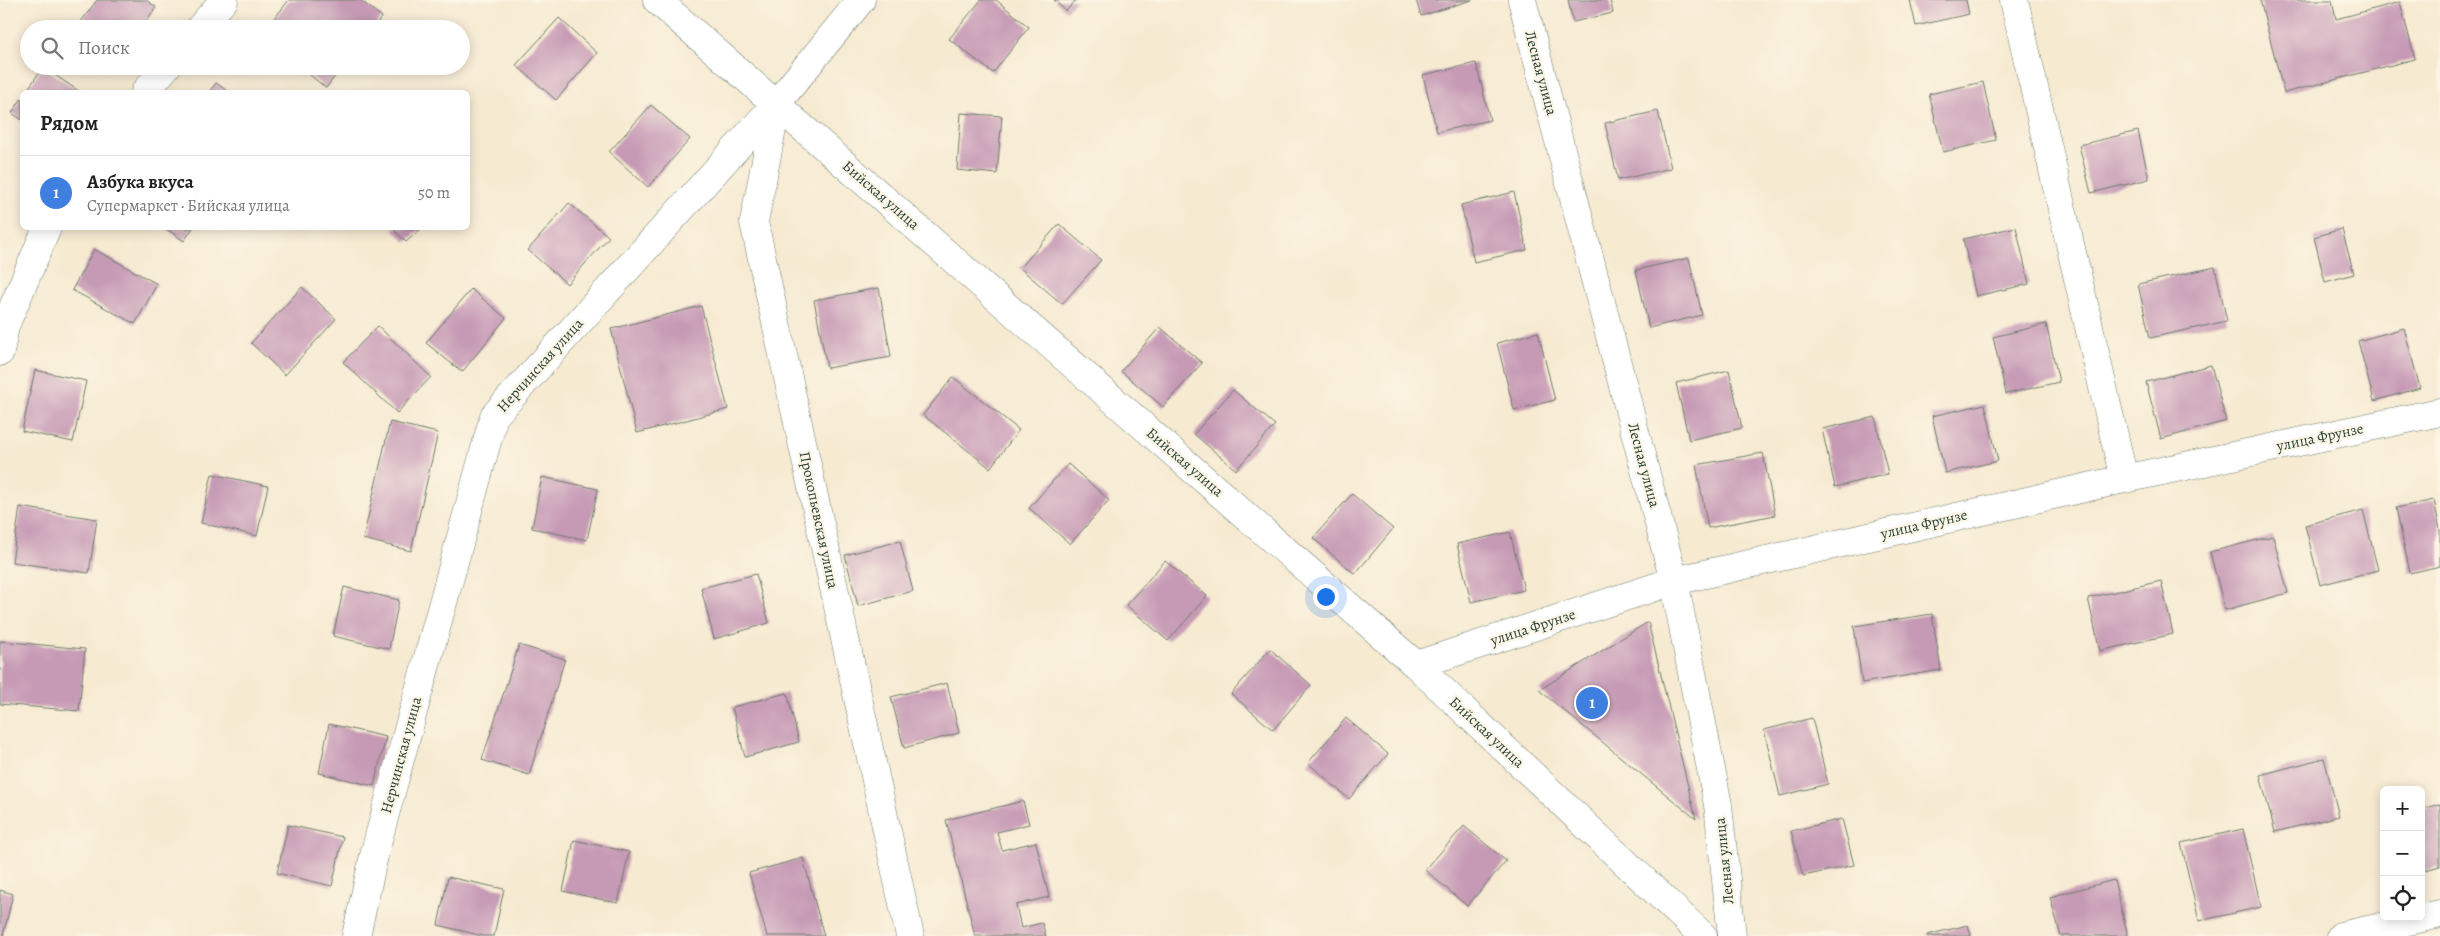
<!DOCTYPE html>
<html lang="ru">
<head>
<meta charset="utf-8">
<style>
  :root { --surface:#fff; --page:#f6f6f6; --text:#222; --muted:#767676; --line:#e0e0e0; --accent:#d1495b }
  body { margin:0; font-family:Alegreya,serif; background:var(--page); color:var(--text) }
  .controls { position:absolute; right:15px; bottom:15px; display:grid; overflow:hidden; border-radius:8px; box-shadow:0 2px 12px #0003 }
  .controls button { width:45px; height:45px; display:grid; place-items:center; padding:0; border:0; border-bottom:1px solid var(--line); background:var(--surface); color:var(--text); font:25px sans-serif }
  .you { position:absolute; left:1325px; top:596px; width:18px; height:18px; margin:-12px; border:4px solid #fff; border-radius:50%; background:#1a73e8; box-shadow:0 0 0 8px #1a73e833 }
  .badge { display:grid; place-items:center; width:32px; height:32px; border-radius:50%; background:var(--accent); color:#fff; font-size:16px; font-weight:700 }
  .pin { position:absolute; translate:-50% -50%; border:2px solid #fff; box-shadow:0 1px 5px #0006 }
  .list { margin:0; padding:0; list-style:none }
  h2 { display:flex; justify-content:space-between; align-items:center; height:65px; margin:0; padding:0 20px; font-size:21px }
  h2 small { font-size:16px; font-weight:400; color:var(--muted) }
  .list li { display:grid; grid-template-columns:32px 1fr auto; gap:15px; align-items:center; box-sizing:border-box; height:75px; padding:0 20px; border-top:1px solid var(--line) }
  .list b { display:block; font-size:19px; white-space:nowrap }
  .list p { margin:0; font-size:16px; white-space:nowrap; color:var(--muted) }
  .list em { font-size:16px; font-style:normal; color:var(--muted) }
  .icon { flex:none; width:28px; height:28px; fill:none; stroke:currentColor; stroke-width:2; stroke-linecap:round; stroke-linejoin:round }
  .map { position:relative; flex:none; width:2440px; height:936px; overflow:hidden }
  .search { position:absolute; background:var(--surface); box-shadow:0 2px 12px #0003; left:20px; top:20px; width:450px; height:55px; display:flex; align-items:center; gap:12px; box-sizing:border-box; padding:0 18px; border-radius:28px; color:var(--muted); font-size:19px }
  .panel { position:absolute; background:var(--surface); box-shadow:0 2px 12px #0003; left:20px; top:90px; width:450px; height:140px; border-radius:8px }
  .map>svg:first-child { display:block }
  .building { fill:#c69ab5 }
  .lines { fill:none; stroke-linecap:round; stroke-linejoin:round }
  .minor-casing { stroke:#6a7a6b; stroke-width:29 }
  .minor { stroke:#fff; stroke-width:28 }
  .labels { text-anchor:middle; stroke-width:4.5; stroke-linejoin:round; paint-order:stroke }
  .street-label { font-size:15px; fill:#1f3d34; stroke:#fcf5e5 }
</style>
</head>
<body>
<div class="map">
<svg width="2440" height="936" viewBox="0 0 2440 936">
  <rect width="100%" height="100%" fill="#fcf5e5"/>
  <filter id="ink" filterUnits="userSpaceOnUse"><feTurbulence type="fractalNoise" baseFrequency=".02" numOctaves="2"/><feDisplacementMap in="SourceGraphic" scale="10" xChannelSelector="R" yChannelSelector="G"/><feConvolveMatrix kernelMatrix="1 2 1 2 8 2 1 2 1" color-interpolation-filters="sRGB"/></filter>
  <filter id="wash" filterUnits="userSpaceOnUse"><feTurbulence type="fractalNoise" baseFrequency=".0096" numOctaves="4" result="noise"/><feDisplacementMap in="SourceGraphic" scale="20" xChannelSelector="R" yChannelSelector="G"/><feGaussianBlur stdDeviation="1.12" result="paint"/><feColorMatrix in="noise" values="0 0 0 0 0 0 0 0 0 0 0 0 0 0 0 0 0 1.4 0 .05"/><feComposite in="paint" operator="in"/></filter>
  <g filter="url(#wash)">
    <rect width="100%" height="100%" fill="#f6ead1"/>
    <g id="blocks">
      <path class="building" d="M 97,0 L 146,0 L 156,7 L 141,29 L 88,29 L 80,23 Z
        M 289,0 L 360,0 L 382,17 L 373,29 L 266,29 Z
        M 981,0 L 996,0 L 1029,27 L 993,73 L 949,39 Z
        M 1054,0 L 1076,0 L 1066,11 Z
        M 1416,0 L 1472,0 L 1421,16 Z
        M 1568,0 L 1610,0 L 1613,13 L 1573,22 Z
        M 1910,0 L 1966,0 L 1969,14 L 1916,26 Z
        M 2260,0 L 2332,0 L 2336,19 L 2400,2 L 2415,59 L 2284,93 Z
        M 559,18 L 597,53 L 556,100 L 516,65 Z
        M 1476,63 L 1490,120 L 1437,132 L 1423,75 Z
        M 299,66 L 343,66 L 326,88 Z
        M 43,67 L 80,92 L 26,92 Z
        M 1983,82 L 1996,140 L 1943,152 L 1929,94 Z
        M 216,83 L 229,92 L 209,92 Z
        M 22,98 L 22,120 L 12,113 Z
        M 651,105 L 690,139 L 648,187 L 609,152 Z
        M 1658,111 L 1671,168 L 1618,180 L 1605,123 Z
        M 961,113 L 1002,116 L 997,174 L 957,170 Z
        M 2138,131 L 2149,179 L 2091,193 L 2079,145 Z
        M 1514,192 L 1527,250 L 1474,262 L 1461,205 Z
        M 569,203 L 609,237 L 567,284 L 528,250 Z
        M 1059,224 L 1101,260 L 1062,304 L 1020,268 Z
        M 2016,227 L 2029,284 L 1976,296 L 1963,239 Z
        M 165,228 L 193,228 L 184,241 Z
        M 392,228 L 422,228 L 406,242 Z
        M 2342,229 L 2354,274 L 2325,282 L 2314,237 Z
        M 94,249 L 157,284 L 135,324 L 72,290 Z
        M 1689,258 L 1702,315 L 1649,328 L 1636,270 Z
        M 2215,267 L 2227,321 L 2150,338 L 2138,284 Z
        M 302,287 L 336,319 L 285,375 L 251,343 Z
        M 879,288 L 891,357 L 827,368 L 814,300 Z
        M 471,289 L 506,318 L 462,372 L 426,343 Z
        M 701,306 L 728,409 L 637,433 L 611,329 Z
        M 2046,324 L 2059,382 L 2006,394 L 1993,337 Z
        M 378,326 L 431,377 L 397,413 L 343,362 Z
        M 1160,327 L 1202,363 L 1163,407 L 1121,371 Z
        M 2404,328 L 2420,388 L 2374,401 L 2358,341 Z
        M 1538,332 L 1555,400 L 1514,410 L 1497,343 Z
        M 2211,365 L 2226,421 L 2161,439 L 2146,382 Z
        M 35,370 L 86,381 L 73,442 L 22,431 Z
        M 1729,370 L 1742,428 L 1689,440 L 1676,383 Z
        M 953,377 L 1019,430 L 990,468 L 923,415 Z
        M 1233,390 L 1275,425 L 1236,470 L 1194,434 Z
        M 1985,404 L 1998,461 L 1945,473 L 1932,416 Z
        M 1875,417 L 1888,474 L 1835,487 L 1822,429 Z
        M 390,422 L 438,433 L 411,551 L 363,539 Z
        M 1763,453 L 1775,515 L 1708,528 L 1696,465 Z
        M 1068,464 L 1109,500 L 1070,544 L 1029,508 Z
        M 212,474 L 268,486 L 257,536 L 201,523 Z
        M 542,477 L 598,489 L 587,540 L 532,528 Z
        M 1352,494 L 1393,529 L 1355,574 L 1313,538 Z
        M 2434,500 L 2440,530 L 2440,566 L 2410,573 L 2396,508 Z
        M 20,507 L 97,519 L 89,573 L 12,562 Z
        M 2363,510 L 2378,570 L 2320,585 L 2305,525 Z
        M 1510,532 L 1524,590 L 1471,602 L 1457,544 Z
        M 2273,536 L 2288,593 L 2225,610 L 2210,552 Z
        M 900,541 L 913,591 L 858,606 L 845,555 Z
        M 1165,561 L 1207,596 L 1168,641 L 1126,605 Z
        M 756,574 L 769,623 L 714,639 L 701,588 Z
        M 2161,581 L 2173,634 L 2100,651 L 2088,598 Z
        M 344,587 L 399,600 L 389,649 L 333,636 Z
        M 1932,614 L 1941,670 L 1862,683 L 1854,626 Z
        M 1648,622 L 1696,819 L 1539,690 Z
        M 0,641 L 85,649 L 79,711 L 0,704 Z
        M 519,645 L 565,659 L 529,775 L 482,760 Z
        M 1270,649 L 1311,685 L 1273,730 L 1231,694 Z
        M 947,683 L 959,733 L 904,748 L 891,697 Z
        M 787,693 L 799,742 L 745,757 L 732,707 Z
        M 1346,718 L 1388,754 L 1349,799 L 1308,763 Z
        M 1812,718 L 1828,784 L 1780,796 L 1764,730 Z
        M 329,724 L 386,737 L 374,786 L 319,773 Z
        M 2324,758 L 2339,816 L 2275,832 L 2260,775 Z
        M 1023,801 L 1029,824 L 997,832 L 1002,850 L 1036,842 L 1049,897 L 1016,905 L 1021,928 L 1042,923 L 1046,936 L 975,936 L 946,820 Z
        M 2440,804 L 2440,866 L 2421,871 L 2421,809 Z
        M 1842,819 L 1854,865 L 1803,876 L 1791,831 Z
        M 288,825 L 343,837 L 332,886 L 277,873 Z
        M 1464,826 L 1506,861 L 1467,906 L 1425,870 Z
        M 2243,829 L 2261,907 L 2199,921 L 2181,843 Z
        M 574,840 L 629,852 L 618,903 L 563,891 Z
        M 803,858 L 824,936 L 767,936 L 749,873 Z
        M 448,877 L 504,889 L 494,936 L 483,936 L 438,925 Z
        M 2114,880 L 2128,936 L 2061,936 L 2050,897 Z
        M 0,890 L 13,894 L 3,936 L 0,936 Z
        M 1968,925 L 1971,936 L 1927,936 L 1927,935 Z"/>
    </g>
  </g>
  <g filter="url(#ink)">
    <use href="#blocks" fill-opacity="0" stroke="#6a7a6b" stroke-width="1"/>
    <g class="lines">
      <defs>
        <path id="minor" d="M 657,0 L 1416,665 L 1703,936
          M 1522,0 L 1674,581 L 1718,805 L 1732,936
          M 2014,0 L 2124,479
          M 199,29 L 224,0
          M 145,92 L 167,66
          M 777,103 L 754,222 L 910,936
          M 0,352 L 5,326 L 47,228
          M 1416,665 L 1674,581 L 2124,479 L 2440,412
          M 356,936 L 375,851 L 494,416 L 777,103 L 861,0
          M 2341,936 L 2440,914"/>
      </defs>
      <use href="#minor" class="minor-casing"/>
      <use href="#minor" class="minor"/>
    </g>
  </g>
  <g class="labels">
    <g class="street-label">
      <text transform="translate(1541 73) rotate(75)" y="5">Лесная улица</text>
      <text transform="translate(881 195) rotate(41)" y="5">Бийская улица</text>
      <text transform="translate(540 365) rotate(-48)" y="5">Нерчинская улица</text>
      <text transform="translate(2320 437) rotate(-12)" y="5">улица Фрунзе</text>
      <text transform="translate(1185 462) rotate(41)" y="5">Бийская улица</text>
      <text transform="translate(1644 465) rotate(75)" y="5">Лесная улица</text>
      <text transform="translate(819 520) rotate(78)" y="5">Прокопьевская улица</text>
      <text transform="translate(1924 524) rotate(-13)" y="5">улица Фрунзе</text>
      <text transform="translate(1533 627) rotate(-18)" y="5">улица Фрунзе</text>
      <text transform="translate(1487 732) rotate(43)" y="5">Бийская улица</text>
      <text transform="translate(401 755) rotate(-75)" y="5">Нерчинская улица</text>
      <text transform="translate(1724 861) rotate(-96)" y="5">Лесная улица</text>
    </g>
  </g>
</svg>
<div class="controls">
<button>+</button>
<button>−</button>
<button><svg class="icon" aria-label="locate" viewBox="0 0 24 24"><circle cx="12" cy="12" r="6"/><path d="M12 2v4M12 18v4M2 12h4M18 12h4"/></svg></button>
</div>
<div class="you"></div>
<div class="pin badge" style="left:1592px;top:703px;background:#3f7fe0">1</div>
<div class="search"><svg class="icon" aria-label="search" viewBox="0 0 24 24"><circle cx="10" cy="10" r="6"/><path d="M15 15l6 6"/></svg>Поиск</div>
<section class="panel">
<h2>Рядом<small></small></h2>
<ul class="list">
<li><span class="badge" style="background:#3f7fe0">1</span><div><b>Азбука вкуса</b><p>Супермаркет · Бийская улица</p></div><em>50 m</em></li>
</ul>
</section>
</div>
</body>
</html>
